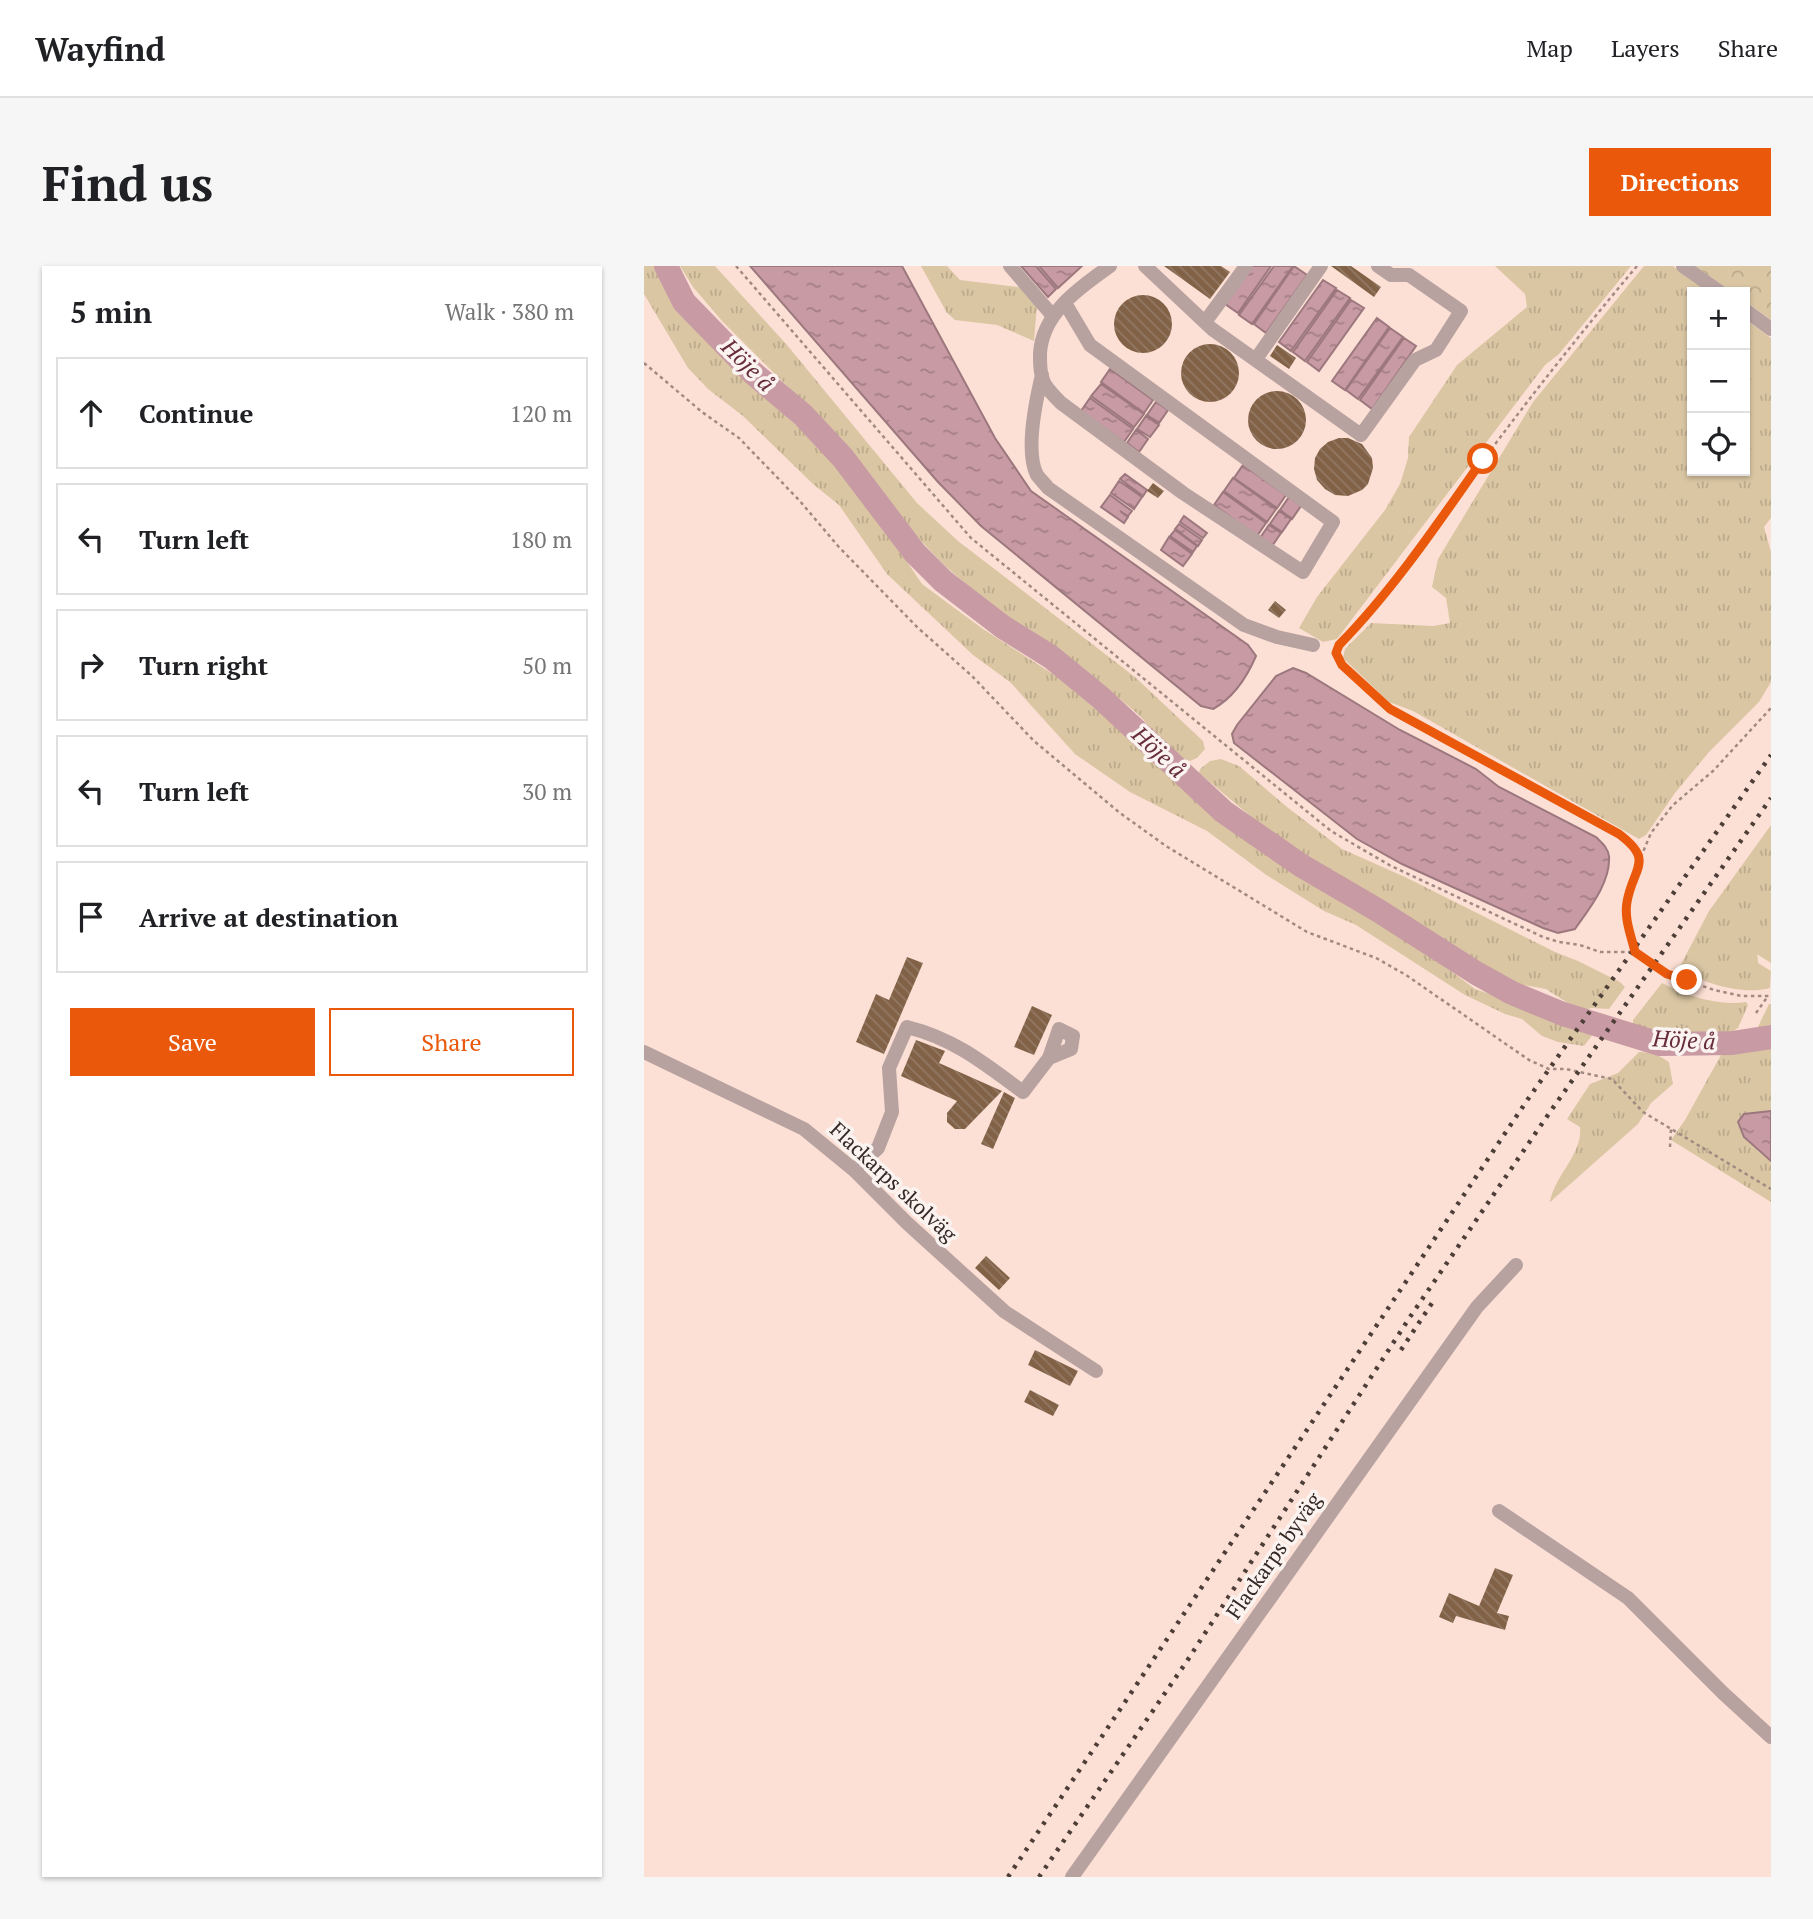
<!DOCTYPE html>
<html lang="en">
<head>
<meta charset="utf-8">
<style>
  :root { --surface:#fff; --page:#f6f6f6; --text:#202124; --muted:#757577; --line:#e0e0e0; --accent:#ea580c }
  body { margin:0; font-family:"PT Serif",serif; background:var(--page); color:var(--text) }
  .controls { position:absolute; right:21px; top:21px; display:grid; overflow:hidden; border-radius:0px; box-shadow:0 2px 5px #0004 }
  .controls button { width:63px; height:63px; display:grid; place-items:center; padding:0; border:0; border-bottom:2px solid var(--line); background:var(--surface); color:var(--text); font:35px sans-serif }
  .stop { position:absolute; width:21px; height:21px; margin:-16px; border:5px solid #ea580c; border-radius:50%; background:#fff }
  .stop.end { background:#ea580c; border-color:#fff; box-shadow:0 2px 7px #0008 }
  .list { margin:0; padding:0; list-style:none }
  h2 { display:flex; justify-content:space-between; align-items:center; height:91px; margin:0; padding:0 28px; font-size:30px }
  h2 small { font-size:23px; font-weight:400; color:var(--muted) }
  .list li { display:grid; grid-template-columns:46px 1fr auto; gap:21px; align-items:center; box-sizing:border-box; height:112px; margin:0 14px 14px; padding:0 14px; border:2px solid var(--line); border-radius:0px }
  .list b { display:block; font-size:26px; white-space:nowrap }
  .list em { font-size:23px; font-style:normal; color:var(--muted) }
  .actions { display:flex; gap:14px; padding:21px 28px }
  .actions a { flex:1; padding:16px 0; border:2px solid var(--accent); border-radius:0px; text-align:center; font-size:24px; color:var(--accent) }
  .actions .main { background:var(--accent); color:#fff }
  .icon { flex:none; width:38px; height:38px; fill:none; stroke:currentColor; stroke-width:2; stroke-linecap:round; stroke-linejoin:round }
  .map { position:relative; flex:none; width:1127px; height:1611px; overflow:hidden; border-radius:0px }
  header { display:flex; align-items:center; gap:42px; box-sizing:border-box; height:98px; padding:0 35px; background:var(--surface); border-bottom:2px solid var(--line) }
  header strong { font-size:33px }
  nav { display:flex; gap:38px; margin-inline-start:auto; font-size:24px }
  .intro { display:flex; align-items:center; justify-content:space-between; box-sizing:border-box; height:168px; padding:0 42px }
  h1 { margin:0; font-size:49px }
  .button { padding:18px 32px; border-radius:0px; background:var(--accent); color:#fff; font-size:24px; font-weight:700 }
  main { display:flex; gap:42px; padding:0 42px }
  aside { flex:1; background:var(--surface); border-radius:0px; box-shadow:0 2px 5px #0004 }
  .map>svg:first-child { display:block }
  .grass { fill:url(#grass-tufts) }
  .forest { fill:url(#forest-crowns) }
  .garden { fill:#dac6a3 }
  .water { fill:url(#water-ripples); stroke:#9c787e; stroke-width:2 }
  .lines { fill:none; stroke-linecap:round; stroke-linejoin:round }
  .river { stroke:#c89aa4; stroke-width:24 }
  .building { fill:url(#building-back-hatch) }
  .path { stroke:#a08a82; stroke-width:2.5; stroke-dasharray:3.5 3.5; stroke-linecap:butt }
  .minor { stroke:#b7a2a0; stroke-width:14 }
  .rail { stroke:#4d3e38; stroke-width:4.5; stroke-dasharray:3.5 7; stroke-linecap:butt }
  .route { stroke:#ea580c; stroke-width:9 }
  .labels { text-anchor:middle; stroke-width:7; stroke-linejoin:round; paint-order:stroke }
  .street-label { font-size:21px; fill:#362924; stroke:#faf3f0 }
  .water-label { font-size:23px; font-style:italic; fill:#672c3e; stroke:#faf3f0 }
</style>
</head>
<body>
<header>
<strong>Wayfind</strong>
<nav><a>Map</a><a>Layers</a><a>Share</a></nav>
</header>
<div class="intro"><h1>Find us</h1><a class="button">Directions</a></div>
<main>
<aside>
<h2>5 min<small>Walk · 380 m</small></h2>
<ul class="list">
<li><svg class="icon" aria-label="ahead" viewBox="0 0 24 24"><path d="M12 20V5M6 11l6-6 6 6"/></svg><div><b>Continue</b></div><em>120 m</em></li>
<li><svg class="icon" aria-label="left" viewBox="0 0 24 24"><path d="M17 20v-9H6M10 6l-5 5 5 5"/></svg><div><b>Turn left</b></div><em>180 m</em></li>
<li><svg class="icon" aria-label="right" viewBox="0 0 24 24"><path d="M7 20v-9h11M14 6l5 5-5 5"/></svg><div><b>Turn right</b></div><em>50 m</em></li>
<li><svg class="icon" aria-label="left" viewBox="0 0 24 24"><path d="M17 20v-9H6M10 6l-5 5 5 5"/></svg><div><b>Turn left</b></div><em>30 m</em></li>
<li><svg class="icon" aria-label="arrive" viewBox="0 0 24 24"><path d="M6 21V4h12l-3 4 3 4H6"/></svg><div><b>Arrive at destination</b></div></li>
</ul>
<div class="actions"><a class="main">Save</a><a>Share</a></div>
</aside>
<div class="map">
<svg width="1127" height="1611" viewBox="0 0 1127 1611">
  <defs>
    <pattern id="grass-tufts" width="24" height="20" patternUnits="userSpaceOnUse" patternTransform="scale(1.75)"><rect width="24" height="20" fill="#dac6a3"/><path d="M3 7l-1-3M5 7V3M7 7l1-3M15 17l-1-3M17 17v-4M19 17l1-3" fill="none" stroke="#bcaa8c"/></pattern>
    <pattern id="forest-crowns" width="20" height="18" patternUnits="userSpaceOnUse" patternTransform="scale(1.75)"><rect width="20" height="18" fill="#dac6a3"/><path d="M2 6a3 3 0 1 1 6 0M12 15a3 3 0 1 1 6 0" fill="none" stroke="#bcaa8c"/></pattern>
    <pattern id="water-ripples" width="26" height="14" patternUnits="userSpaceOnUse" patternTransform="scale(1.75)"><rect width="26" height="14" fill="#c89aa4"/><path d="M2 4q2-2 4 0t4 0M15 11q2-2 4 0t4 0" fill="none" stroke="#a37e85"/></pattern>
    <pattern id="building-back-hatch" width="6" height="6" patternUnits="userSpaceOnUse" patternTransform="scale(1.75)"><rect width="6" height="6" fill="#816247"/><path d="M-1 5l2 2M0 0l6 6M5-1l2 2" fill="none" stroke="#927964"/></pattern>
  </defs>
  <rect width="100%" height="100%" fill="#fde0d5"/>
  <path class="grass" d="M 0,0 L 12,0 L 22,26 L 31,40 L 68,80 L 105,117 L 190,193 L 215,224 L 278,318 L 339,363 L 440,428 L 513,498 L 569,545 L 615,582 L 670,619 L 706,642 L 758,668 L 831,723 L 952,764 L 940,780 L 914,776 L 898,770 L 878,753 L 861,748 L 821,729 L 712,659 L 680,645 L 621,608 L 563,565 L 486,526 L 431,488 L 366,416 L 329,389 L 243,308 L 195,239 L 169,218 L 99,150 L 64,123 L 44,102 L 0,28 Z
    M 36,0 L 71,0 L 143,79 L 273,237 L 314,275 L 491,411 L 559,475 L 561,483 L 553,492 L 546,495 L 531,489 L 495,449 L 438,401 L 349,341 L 301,300 L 253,250 L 222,205 L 215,198 L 206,183 L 78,55 L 49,21 Z
    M 277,0 L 303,0 L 316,14 L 375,21 L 393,40 L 390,75 L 353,59 L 311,54 L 303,47 Z
    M 851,0 L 987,0 L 915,88 L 901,99 L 693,373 L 679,376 L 655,362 L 673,331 L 741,244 L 756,218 L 764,192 L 765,171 L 813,99 L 883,41 L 881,28 Z
    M 1000,0 L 1029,0 L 1064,26 L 1048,26 L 1048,205 L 1101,205 L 1101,53 L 1127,72 L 1127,252 L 1120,261 L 1127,286 L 1127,416 L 1115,436 L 1065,486 L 1031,527 L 1002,569 L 995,573 L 769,445 L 745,436 L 699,392 L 701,383 L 727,357 L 789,360 L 806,357 L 802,332 L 788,321 L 794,293 L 889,136 Z
    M 577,493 L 595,500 L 643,541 L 698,583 L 761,611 L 911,686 L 934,695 L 976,716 L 981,721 L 965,743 L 948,742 L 936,745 L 902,723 L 869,717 L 855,708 L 836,701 L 799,673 L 683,606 L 623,564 L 555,507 L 556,503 L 566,495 Z
    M 1127,559 L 1127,658 L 1113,683 L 1114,697 L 1127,705 L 1126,722 C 1097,730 1060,716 1034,704 L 1065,645 Z
    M 1018,717 C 1043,730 1073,740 1102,736 L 1104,739 L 1094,762 L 1082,770 L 996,766 L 989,761 L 989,754 Z
    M 1127,776 L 1127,845 L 1100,848 L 1114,885 L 1127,895 L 1127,936 L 1027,874 L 1041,854 L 1077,789 Z
    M 995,786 L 1010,787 L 1025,796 L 1029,818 L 1007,837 L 994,858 L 906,936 C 910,910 939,888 936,861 L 923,853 L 946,818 L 974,807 Z"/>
  <path class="forest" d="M 1051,0 L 1127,0 L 1127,54 L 1101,35 L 1101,26 L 1088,26 Z
    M 1125,738 L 1127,738 L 1127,763 L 1119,764 L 1113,763 Z"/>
  <path class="garden" d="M 1127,653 L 1127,697 L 1108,685 Z"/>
  <path class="water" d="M 106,0 L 258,0 L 351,172 L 387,225 L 604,379 L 612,390 C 603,411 589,432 569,443 L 557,440 L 337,260 L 294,216 Z
    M 377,0 L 392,0 L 412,23 L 404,31 Z
    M 395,0 L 438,0 L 414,22 Z
    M 608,0 L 627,0 L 594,47 L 581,38 Z
    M 630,0 L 649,0 L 608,58 L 595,49 Z
    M 650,0 L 663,9 L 622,67 L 610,58 Z
    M 679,14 L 692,22 L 647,85 L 635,76 Z
    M 693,24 L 706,32 L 661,95 L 649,86 Z
    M 707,34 L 720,42 L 675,105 L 663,96 Z
    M 733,52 L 745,61 L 701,124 L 688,115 Z
    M 746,62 L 759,71 L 714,133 L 702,124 Z
    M 760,72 L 772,80 L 728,143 L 716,134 Z
    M 466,103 L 509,134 L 500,147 L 457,116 Z
    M 457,118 L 500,148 L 490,161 L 447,130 Z
    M 446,132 L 489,163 L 480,176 L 437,145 Z
    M 512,136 L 524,144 L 515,157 L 503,149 Z
    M 502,150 L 515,159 L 506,171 L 493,163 Z
    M 492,164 L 504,173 L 495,186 L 483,177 Z
    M 599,199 L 642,229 L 633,242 L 590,212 Z
    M 481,208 L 503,224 L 499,230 L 476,213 Z
    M 589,212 L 632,243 L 623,256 L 580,225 Z
    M 475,215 L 498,231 L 490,243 L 467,227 Z
    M 579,226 L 622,257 L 613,270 L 570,239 Z
    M 466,229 L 488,245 L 484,250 L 476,245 L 484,251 L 480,257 L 457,241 Z
    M 645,231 L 657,240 L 648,253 L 636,244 Z
    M 635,245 L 647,253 L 638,266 L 626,258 Z
    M 540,250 L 563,267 L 559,272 L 536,256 Z
    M 535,258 L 558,274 L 554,280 L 531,263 Z
    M 625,259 L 637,267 L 628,280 L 616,272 Z
    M 531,264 L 553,280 L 549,286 L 526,270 Z
    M 525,271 L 548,288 L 539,300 L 517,284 Z
    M 649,402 L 662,407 L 756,464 L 832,503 L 855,521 L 952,571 C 958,577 964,582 965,590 C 967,616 945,643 931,663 L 914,667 L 899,662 L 758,598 L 713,573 L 590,477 L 588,468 L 593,459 L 632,410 Z
    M 1127,845 L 1127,895 L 1100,871 L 1094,856 L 1100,848 Z"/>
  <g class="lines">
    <path class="river" d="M 22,0 L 40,36 L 109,107 L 159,149 L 199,192 L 271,287 L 299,315 L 359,361 L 407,391 L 456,431 L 580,546 L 658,600 L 735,645 L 832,707 L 868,727 L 919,748 L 1016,778 L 1088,777 L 1127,771"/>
  </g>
  <path class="building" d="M 520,0 L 577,0 L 586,6 L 566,33 Z
    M 687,0 L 707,0 L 737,21 L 730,31 Z
    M470 58a29 29 0 1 1 58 0a29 29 0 1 1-58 0Z
    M537 107a29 29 0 1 1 58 0a29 29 0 1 1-58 0Z
    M 633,79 L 652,92 L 645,103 L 626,90 Z
    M604 154a29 29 0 1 1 58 0a29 29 0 1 1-58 0Z
    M 695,172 L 704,172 L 718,178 L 728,192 L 729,202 L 724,218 L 718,224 L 704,230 L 691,229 L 681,223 L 673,214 L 670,203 L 671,192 L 676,183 L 684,176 Z
    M 509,217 L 520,225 L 514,232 L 503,225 Z
    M 631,335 L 642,344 L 635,352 L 624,344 Z
    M 263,691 L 279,697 L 240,788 L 212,776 L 232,728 L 245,734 Z
    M 388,740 L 408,749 L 390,789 L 370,781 Z
    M 272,774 L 301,785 L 295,797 L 358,825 L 321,863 L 311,863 L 303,856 L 303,847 L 313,835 L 257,810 Z
    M 360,826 L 371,832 L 349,883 L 337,878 Z
    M 342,990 L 366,1012 L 355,1024 L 331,1002 Z
    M 391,1084 L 434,1105 L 426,1120 L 384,1099 Z
    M 386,1124 L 415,1139 L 409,1150 L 380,1136 Z
    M 851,1302 L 869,1309 L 853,1347 L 865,1350 L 861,1364 L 812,1350 L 809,1357 L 795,1351 L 805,1327 L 835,1340 Z"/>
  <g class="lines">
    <path class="path" d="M 92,0 L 327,272 L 687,565 L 747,600 L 899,671 L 915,676 L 936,679 L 956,686 L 991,686 L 1023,708 L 1070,724 L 1098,730 L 1127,730
      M 993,0 C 940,63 889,127 840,193 C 793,255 750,322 695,379 L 692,387 L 698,399 L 746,443 L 975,568 L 992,580 L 996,593
      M 0,97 L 58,146 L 95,172 L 155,234 L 194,280 L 273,361 L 328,410 L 390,475 L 476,547 L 522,580 L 663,666 L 732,692 L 762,709 L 885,794 L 905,803 L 922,803 L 968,813 L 999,846 L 1127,923
      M 991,686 L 982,652 L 984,635 L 996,593 L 1007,567 L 1029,539 L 1069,505 L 1127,442
      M 1112,747 L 1124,730
      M 1026,881 L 1027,862"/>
    <path class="minor" d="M 366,0 L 408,49
      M 501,0 L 568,63 L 717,169 L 771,94 L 792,84 L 817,45 L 765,9 L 747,9 L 734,0
      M 1039,0 L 1076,26
      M 421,37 L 446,79 L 689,256 L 659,306 L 539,227 L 417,137 C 412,132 406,126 402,120 C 396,111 396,99 396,88 C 398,47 435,22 466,0
      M 1101,44 L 1127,63
      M 561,56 L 602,0
      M 612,93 L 677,0
      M 398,109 C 392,134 381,186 393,209 C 396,213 401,218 404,222 L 600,359 L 633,371 L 669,379
      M 0,786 L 160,863 L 210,904 L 263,957 L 361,1046 L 452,1105
      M 210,904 L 234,882 L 248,846 L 245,802 L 263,761 C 311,773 341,798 379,826 L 405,792 L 427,783 L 429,770 L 415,763 L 405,792
      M 855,1245 L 984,1332 L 1079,1427 L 1127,1471
      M 428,1611 L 833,1041 L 872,999"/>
    <path class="rail" d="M 757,1084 L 788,1037
      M 364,1611 L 884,833 L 1127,489
      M 395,1611 L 543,1395 L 766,1051 L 906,846 L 1127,532"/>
  </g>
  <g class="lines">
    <path class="route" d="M 839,193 C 795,256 749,324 695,379 L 692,387 L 698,399 L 746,443 L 975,568 C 1011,595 989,601 983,636 C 980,653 987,669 991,686 L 1023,708 L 1043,714"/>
  </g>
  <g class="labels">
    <g class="street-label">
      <text transform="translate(249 916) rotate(43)" y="7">Flackarps skolväg</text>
      <text transform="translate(630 1290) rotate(-55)" y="7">Flackarps byväg</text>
    </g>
    <g class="water-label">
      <text transform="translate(104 99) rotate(45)" y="8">Höje å</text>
      <text transform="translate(515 486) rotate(43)" y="8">Höje å</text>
      <text transform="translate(1040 774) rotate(3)" y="8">Höje å</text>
    </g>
  </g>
</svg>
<div class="controls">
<button>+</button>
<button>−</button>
<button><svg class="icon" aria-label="locate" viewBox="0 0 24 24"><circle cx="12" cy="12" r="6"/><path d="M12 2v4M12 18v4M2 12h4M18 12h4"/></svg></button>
</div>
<div class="stop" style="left:839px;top:193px"></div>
<div class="stop end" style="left:1043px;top:714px"></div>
</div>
</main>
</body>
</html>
